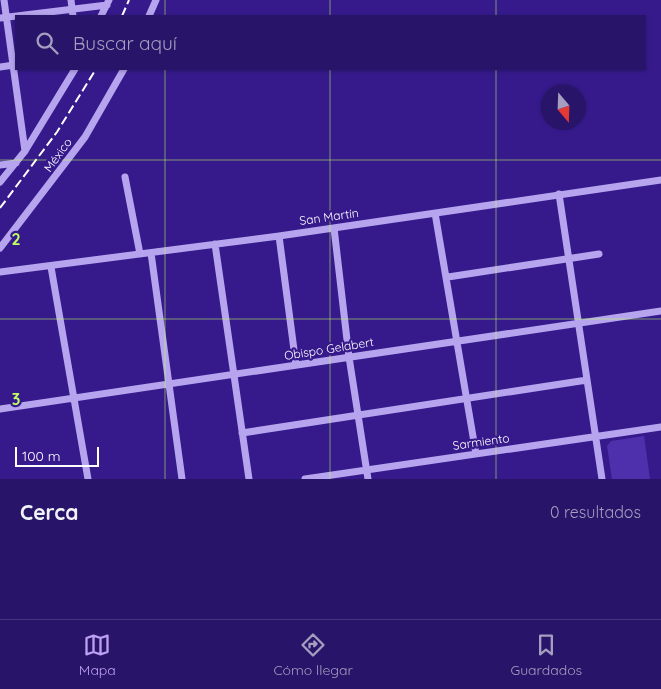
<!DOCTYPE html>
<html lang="es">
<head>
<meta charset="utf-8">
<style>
  :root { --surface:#281469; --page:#301d6f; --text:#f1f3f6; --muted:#a59ec0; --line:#44337d; --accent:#bca0f2 }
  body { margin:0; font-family:Quicksand,sans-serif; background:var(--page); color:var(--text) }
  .compass { position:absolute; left:541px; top:85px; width:45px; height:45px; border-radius:50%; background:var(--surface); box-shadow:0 1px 4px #0004; rotate:161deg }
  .scale { position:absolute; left:15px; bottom:12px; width:84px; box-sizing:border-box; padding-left:5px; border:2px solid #fff; border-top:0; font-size:14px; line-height:18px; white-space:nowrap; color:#fff; -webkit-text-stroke:4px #361a8c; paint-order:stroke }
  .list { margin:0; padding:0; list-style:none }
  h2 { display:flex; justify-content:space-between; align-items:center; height:65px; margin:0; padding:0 20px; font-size:21px }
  h2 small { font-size:16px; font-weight:400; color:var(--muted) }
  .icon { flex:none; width:28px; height:28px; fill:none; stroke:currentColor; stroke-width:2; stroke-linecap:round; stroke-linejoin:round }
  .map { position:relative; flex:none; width:661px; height:479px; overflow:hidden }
  .search { position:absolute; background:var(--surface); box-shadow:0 1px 4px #0004; left:15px; right:15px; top:15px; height:55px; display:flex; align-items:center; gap:12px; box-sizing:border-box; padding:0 18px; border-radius:0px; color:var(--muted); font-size:19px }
  .sheet { height:140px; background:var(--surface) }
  nav { display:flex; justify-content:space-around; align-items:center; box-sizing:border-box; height:70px; border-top:1px solid var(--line); background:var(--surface); font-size:14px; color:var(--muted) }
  nav a { display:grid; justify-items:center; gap:2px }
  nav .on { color:var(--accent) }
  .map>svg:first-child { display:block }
  .green { fill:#4e30ac }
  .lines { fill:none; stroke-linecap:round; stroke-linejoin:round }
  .minor { stroke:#b6a5ee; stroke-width:7 }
  .rail { stroke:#fff; stroke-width:2; stroke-dasharray:9 4; stroke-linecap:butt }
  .grid { fill:none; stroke:#c0ff61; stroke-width:1; stroke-opacity:0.55 }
  .labels { text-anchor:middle; stroke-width:4.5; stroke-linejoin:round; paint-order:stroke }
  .street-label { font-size:12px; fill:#fff; stroke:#361a8c }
  .grid-label { font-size:16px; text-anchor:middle; font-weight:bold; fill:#c0ff61; stroke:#361a8c; stroke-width:4.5; stroke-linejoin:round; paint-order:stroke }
</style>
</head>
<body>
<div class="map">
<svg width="661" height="479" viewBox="0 0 661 479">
  <rect width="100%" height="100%" fill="#361a8c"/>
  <path class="green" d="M 644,436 L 650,479 L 612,479 L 607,446 L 611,441 Z"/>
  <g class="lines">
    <path class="minor" d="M 4,0 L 25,151
      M 71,0 L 73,16
      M 101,16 L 109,0
      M 149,16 L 156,0
      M 0,18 L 107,5
      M 0,67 L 14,65
      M 0,165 L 16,163
      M 125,177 L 140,254
      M 0,182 L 25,151 L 75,69
      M 559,194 L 602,479
      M 435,213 L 476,454
      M 334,228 L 349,357 L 368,479
      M 279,236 L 296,365
      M 215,244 L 249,479
      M 0,248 L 85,137 L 124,69
      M 151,253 L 182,479
      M 51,267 L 88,479
      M 0,272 L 279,236 L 661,180
      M 448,277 L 599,254
      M 0,409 L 661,311
      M 242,433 L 587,380
      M 305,479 L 661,427"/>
    <path class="rail" d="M 122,16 L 129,0
      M 0,208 L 57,132 L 96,69"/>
  </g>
  <path class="grid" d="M 165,0 L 165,16M 330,0 L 330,16M 496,0 L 496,16M 165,69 L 165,479M 330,69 L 330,479M 496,69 L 496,479M 0,160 L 661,160M 0,319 L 661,319"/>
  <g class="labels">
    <g class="street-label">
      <text transform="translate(58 155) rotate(-54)" y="4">México</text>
      <text transform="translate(329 217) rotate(-8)" y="4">San Martín</text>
      <text transform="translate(329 349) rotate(-9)" y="4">Obispo Gelabert</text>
      <text transform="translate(481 442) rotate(-8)" y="4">Sarmiento</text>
    </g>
  </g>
  <g class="grid-label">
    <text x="16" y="245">2</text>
    <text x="16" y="405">3</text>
  </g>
</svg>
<svg class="compass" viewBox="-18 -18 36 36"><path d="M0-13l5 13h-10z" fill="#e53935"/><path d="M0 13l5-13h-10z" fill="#a59ec0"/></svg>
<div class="scale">100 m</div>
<div class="search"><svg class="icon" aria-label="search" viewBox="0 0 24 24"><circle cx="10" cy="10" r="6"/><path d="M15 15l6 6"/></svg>Buscar aquí</div>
</div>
<section class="sheet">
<h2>Cerca<small>0 resultados</small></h2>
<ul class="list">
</ul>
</section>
<nav>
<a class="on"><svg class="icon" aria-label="map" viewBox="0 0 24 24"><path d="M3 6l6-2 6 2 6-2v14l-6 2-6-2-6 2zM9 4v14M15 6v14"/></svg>Mapa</a>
<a><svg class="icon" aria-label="directions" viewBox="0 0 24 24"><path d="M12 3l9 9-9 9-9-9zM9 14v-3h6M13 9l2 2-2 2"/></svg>Cómo llegar</a>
<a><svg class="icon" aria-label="saved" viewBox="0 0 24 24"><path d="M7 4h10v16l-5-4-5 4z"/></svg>Guardados</a>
</nav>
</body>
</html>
